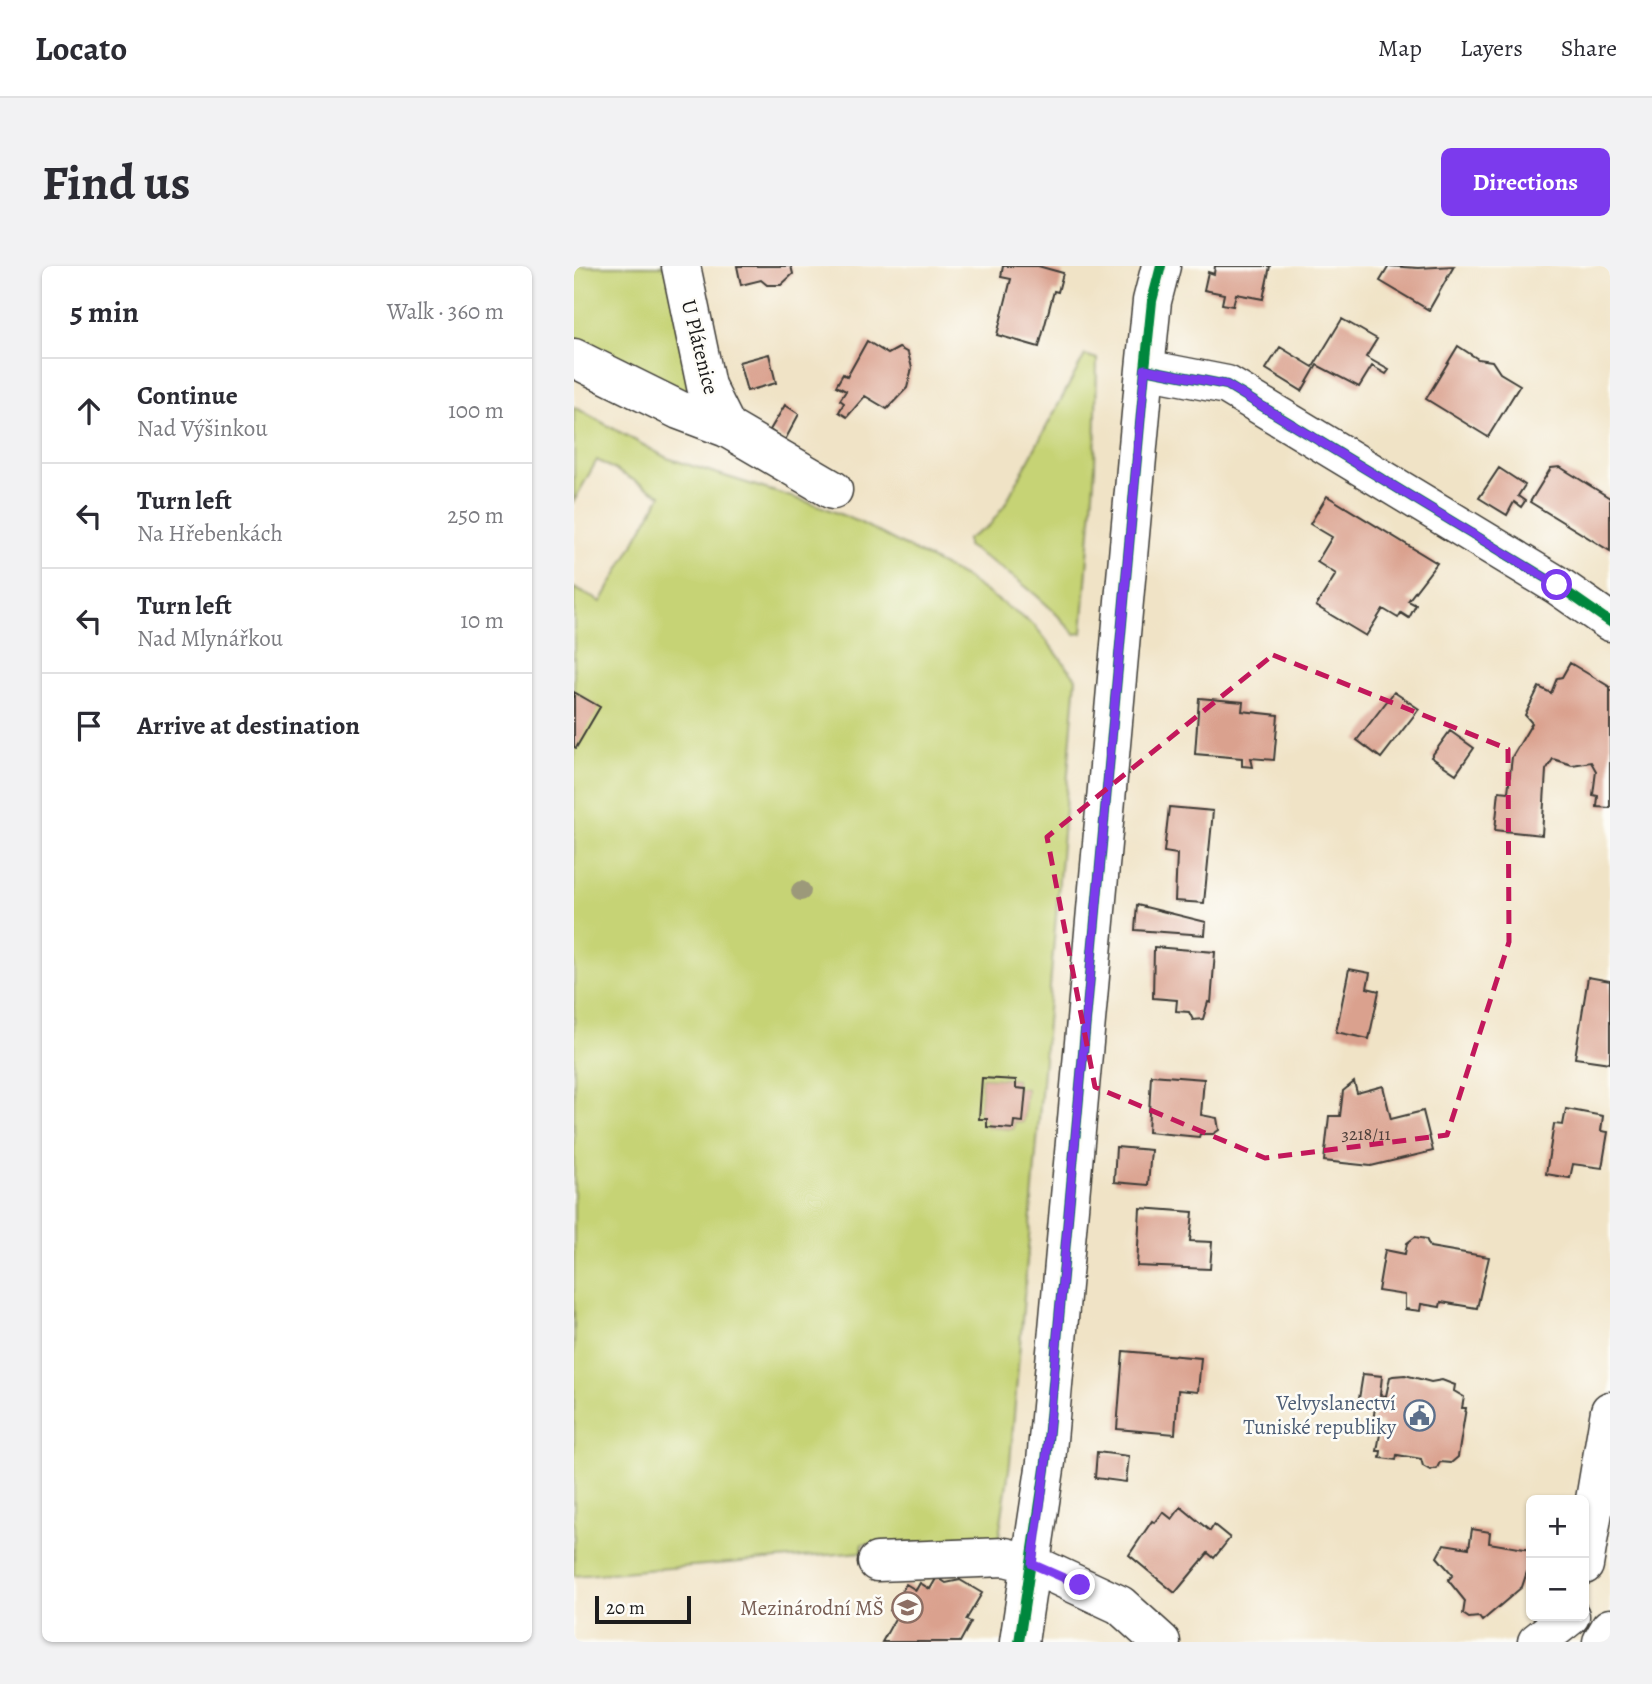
<!DOCTYPE html>
<html lang="en">
<head>
<meta charset="utf-8">
<style>
  :root { --surface:#fff; --page:#f2f2f3; --text:#2b2b33; --muted:#7c7c81; --line:#e1e1e2; --accent:#7c3aed }
  body { margin:0; font-family:Alegreya,serif; background:var(--page); color:var(--text) }
  .controls { position:absolute; right:21px; bottom:21px; display:grid; overflow:hidden; border-radius:10px; box-shadow:0 2px 5px #0004 }
  .controls button { width:63px; height:63px; display:grid; place-items:center; padding:0; border:0; border-bottom:2px solid var(--line); background:var(--surface); color:var(--text); font:35px sans-serif }
  .scale { position:absolute; left:21px; bottom:18px; width:96px; box-sizing:border-box; padding-left:7px; border:4px solid #1c1c1c; border-top:0; font-size:19px; line-height:24px; white-space:nowrap; color:#1c1c1c; -webkit-text-stroke:5px #fdfcf7; paint-order:stroke }
  .stop { position:absolute; width:21px; height:21px; margin:-16px; border:5px solid #7c3aed; border-radius:50%; background:#fff }
  .stop.end { background:#7c3aed; border-color:#fff; box-shadow:0 2px 7px #0008 }
  .list { margin:0; padding:0; list-style:none }
  h2 { display:flex; justify-content:space-between; align-items:center; height:91px; margin:0; padding:0 28px; font-size:30px }
  h2 small { font-size:23px; font-weight:400; color:var(--muted) }
  .list li { display:grid; grid-template-columns:46px 1fr auto; gap:21px; align-items:center; box-sizing:border-box; height:105px; padding:0 28px; border-top:2px solid var(--line) }
  .list b { display:block; font-size:26px; white-space:nowrap }
  .list p { margin:0; font-size:23px; white-space:nowrap; color:var(--muted) }
  .list em { font-size:23px; font-style:normal; color:var(--muted) }
  .icon { flex:none; width:38px; height:38px; fill:none; stroke:currentColor; stroke-width:2; stroke-linecap:round; stroke-linejoin:round }
  .map { position:relative; flex:none; width:1036px; height:1376px; overflow:hidden; border-radius:10px }
  header { display:flex; align-items:center; gap:42px; box-sizing:border-box; height:98px; padding:0 35px; background:var(--surface); border-bottom:2px solid var(--line) }
  header strong { font-size:33px }
  nav { display:flex; gap:38px; margin-inline-start:auto; font-size:24px }
  .intro { display:flex; align-items:center; justify-content:space-between; box-sizing:border-box; height:168px; padding:0 42px }
  h1 { margin:0; font-size:49px }
  .button { padding:18px 32px; border-radius:10px; background:var(--accent); color:#fff; font-size:24px; font-weight:700 }
  main { display:flex; gap:42px; padding:0 42px }
  aside { flex:1; background:var(--surface); border-radius:10px; box-shadow:0 2px 5px #0004 }
  .map>svg:first-child { display:block }
  .green { fill:#c6d375; stroke:#717848; stroke-width:2; fill-rule:evenodd }
  .building { fill:#daa18e }
  .lines { fill:none; stroke-linecap:round; stroke-linejoin:round }
  .minor-casing { stroke:#3c3a36; stroke-width:41 }
  .minor { stroke:#fff; stroke-width:38 }
  .cycleway-casing { stroke:#fdfcf7; stroke-width:15 }
  .cycleway { stroke:#00873e; stroke-width:10 }
  .tree { fill:#9c997a }
  .route { stroke:#7c3aed; stroke-width:9 }
  .marked { fill:none; stroke:#c2185b; stroke-width:5; stroke-dasharray:14 9; stroke-linejoin:round }
  .labels { text-anchor:middle; stroke-width:5; stroke-linejoin:round; paint-order:stroke }
  .number-label { font-size:18px; fill:#4c3d38 }
  .street-label { font-size:21px; fill:#1c1c1c; stroke:#fdfcf7 }
  .service-label { font-size:21px; fill:#4e5e75; stroke:#fdfcf7; text-anchor:end }
  .education-label { font-size:21px; fill:#785e54; stroke:#fdfcf7; text-anchor:end }
</style>
</head>
<body>
<header>
<strong>Locato</strong>
<nav><a>Map</a><a>Layers</a><a>Share</a></nav>
</header>
<div class="intro"><h1>Find us</h1><a class="button">Directions</a></div>
<main>
<aside>
<h2>5 min<small>Walk · 360 m</small></h2>
<ul class="list">
<li><svg class="icon" aria-label="ahead" viewBox="0 0 24 24"><path d="M12 20V5M6 11l6-6 6 6"/></svg><div><b>Continue</b><p>Nad Výšinkou</p></div><em>100 m</em></li>
<li><svg class="icon" aria-label="left" viewBox="0 0 24 24"><path d="M17 20v-9H6M10 6l-5 5 5 5"/></svg><div><b>Turn left</b><p>Na Hřebenkách</p></div><em>250 m</em></li>
<li><svg class="icon" aria-label="left" viewBox="0 0 24 24"><path d="M17 20v-9H6M10 6l-5 5 5 5"/></svg><div><b>Turn left</b><p>Nad Mlynářkou</p></div><em>10 m</em></li>
<li><svg class="icon" aria-label="arrive" viewBox="0 0 24 24"><path d="M6 21V4h12l-3 4 3 4H6"/></svg><div><b>Arrive at destination</b></div></li>
</ul>
</aside>
<div class="map">
<svg width="1036" height="1376" viewBox="0 0 1036 1376">
  <rect width="100%" height="100%" fill="#fdfcf7"/>
  <filter id="ink" filterUnits="userSpaceOnUse"><feTurbulence type="fractalNoise" baseFrequency=".0143" numOctaves="2"/><feDisplacementMap in="SourceGraphic" scale="14" xChannelSelector="R" yChannelSelector="G"/><feConvolveMatrix kernelMatrix="1 2 1 2 8 2 1 2 1" color-interpolation-filters="sRGB"/></filter>
  <filter id="wash" filterUnits="userSpaceOnUse"><feTurbulence type="fractalNoise" baseFrequency=".00686" numOctaves="4" result="noise"/><feDisplacementMap in="SourceGraphic" scale="28" xChannelSelector="R" yChannelSelector="G"/><feGaussianBlur stdDeviation="1.57" result="paint"/><feColorMatrix in="noise" values="0 0 0 0 0 0 0 0 0 0 0 0 0 0 0 0 0 1.4 0 .05"/><feComposite in="paint" operator="in"/></filter>
  <g filter="url(#wash)">
    <rect width="100%" height="100%" fill="#f0e3c6"/>
    <path class="green" d="M 0,0 L 94,0 L 124,139 L 0,77 Z
      M 511,89 L 523,93 L 521,202 L 508,367 L 501,368 C 467,329 436,307 393,280 L 393,273 L 415,260 L 430,240 Z
      M 0,141 L 93,192 L 246,240 L 285,256 L 389,310 L 461,360 L 502,412 L 436,1197 L 424,1277 L 288,1278 L 288,1286 L 0,1310 L 0,481 L 25,441 L 0,426 L 0,322 L 27,336 L 87,229 L 23,194 L 0,235 ZM 408,812 L 442,814 L 442,822 L 452,823 L 449,856 L 440,855 L 439,863 L 413,861 L 413,853 L 405,852 Z"/>
    <g id="blocks">
      <path class="building" d="M 163,0 L 217,0 L 219,8 L 207,19 L 193,19 L 187,14 L 167,19 Z
        M 429,0 L 464,0 L 489,7 L 484,26 L 480,25 L 465,81 L 423,69 L 437,13 L 427,11 Z
        M 641,0 L 696,0 L 689,33 L 662,28 L 659,40 L 648,38 L 650,28 L 630,24 L 634,6 L 640,8 Z
        M 815,0 L 844,2 L 880,0 L 855,44 L 806,15 Z
        M 768,53 L 803,73 L 792,91 L 815,104 L 812,108 L 798,100 L 785,121 L 743,99 L 728,125 L 692,103 L 706,81 L 739,101 Z
        M 293,75 L 314,88 L 325,82 L 334,87 L 338,102 L 333,122 L 313,143 L 291,130 L 273,151 L 265,146 L 270,137 L 266,134 L 272,125 L 262,120 L 269,108 L 273,111 Z
        M 884,80 L 904,93 L 918,95 L 926,107 L 946,119 L 914,171 L 852,133 Z
        M 195,88 L 202,117 L 173,125 L 165,96 Z
        M 211,139 L 225,148 L 211,174 L 196,164 Z
        M 986,201 L 1036,232 L 1036,285 L 956,236 L 977,202 Z
        M 925,202 L 951,219 L 944,230 L 951,235 L 947,241 L 940,236 L 933,249 L 905,232 Z
        M 753,230 L 863,297 L 834,335 L 842,339 L 835,352 L 827,347 L 824,352 L 809,343 L 792,370 L 742,340 L 762,308 L 743,296 L 758,271 L 736,258 Z
        M 996,397 L 1036,421 L 1036,542 L 1023,541 L 1024,530 L 1019,529 L 1022,505 L 1017,496 L 998,499 L 979,493 L 972,504 L 968,569 L 921,564 L 925,525 L 934,526 L 938,491 L 958,457 L 951,449 L 965,421 L 977,427 L 983,412 L 988,411 Z
        M 0,426 L 26,441 L 2,482 L 0,481 Z
        M 820,426 L 845,443 L 807,492 L 783,474 Z
        M 625,432 L 669,436 L 668,445 L 704,449 L 700,494 L 677,492 L 679,501 L 668,500 L 668,492 L 621,488 Z
        M 876,465 L 900,482 L 882,508 L 857,491 Z
        M 595,541 L 639,545 L 630,637 L 601,635 L 603,588 L 590,586 Z
        M 563,639 L 632,656 L 631,669 L 561,664 Z
        M 580,681 L 641,686 L 637,737 L 634,736 L 629,753 L 619,754 L 615,746 L 602,745 L 603,734 L 579,732 Z
        M 775,703 L 796,707 L 793,722 L 805,725 L 795,773 L 762,766 Z
        M 1014,711 L 1036,715 L 1036,797 L 1001,792 Z
        M 577,809 L 630,813 L 627,849 L 643,852 L 645,864 L 639,868 L 626,868 L 625,871 L 574,866 Z
        M 408,812 L 442,814 L 442,822 L 452,823 L 449,856 L 440,855 L 439,863 L 413,861 L 413,853 L 405,853 Z
        M 780,816 L 783,827 L 809,820 L 817,853 L 849,845 L 859,885 L 797,900 L 750,895 L 755,850 L 766,850 L 769,825 Z
        M 992,843 L 1029,850 L 1027,865 L 1034,866 L 1028,902 L 999,898 L 996,912 L 972,908 L 980,858 L 989,859 Z
        M 542,881 L 577,884 L 574,919 L 540,916 Z
        M 566,942 L 619,946 L 616,975 L 638,976 L 636,1003 L 563,1000 Z
        M 841,971 L 852,973 L 856,981 L 915,991 L 903,1042 L 867,1036 L 866,1041 L 847,1038 L 846,1045 L 831,1043 L 831,1029 L 804,1025 L 811,984 L 831,988 L 833,977 Z
        M 549,1085 L 627,1092 L 624,1126 L 604,1124 L 601,1168 L 543,1163 Z
        M 789,1108 L 808,1110 L 806,1129 L 812,1130 L 816,1111 L 819,1110 L 831,1109 L 857,1116 L 868,1114 L 881,1119 L 880,1125 L 890,1131 L 888,1142 L 892,1142 L 884,1191 L 877,1197 L 866,1196 L 863,1202 L 856,1204 L 849,1200 L 847,1193 L 823,1189 L 822,1194 L 806,1192 L 807,1185 L 803,1185 L 808,1157 L 799,1156 L 801,1141 L 784,1139 Z
        M 523,1186 L 555,1190 L 552,1216 L 521,1212 Z
        M 607,1241 L 636,1265 L 640,1259 L 656,1272 L 640,1292 L 634,1287 L 601,1327 L 555,1289 L 578,1255 L 581,1257 L 589,1246 L 598,1253 Z
        M 898,1263 L 916,1266 L 915,1277 L 956,1284 L 957,1287 L 957,1306 L 953,1306 L 948,1321 L 908,1355 L 905,1351 L 895,1352 L 889,1348 L 891,1335 L 874,1314 L 879,1309 L 863,1291 L 870,1278 L 895,1282 Z
        M 363,1311 L 372,1317 L 386,1314 L 408,1327 L 392,1354 L 397,1356 L 386,1376 L 308,1376 L 323,1349 L 316,1345 L 332,1318 L 342,1324 L 346,1317 L 356,1323 Z"/>
    </g>
  </g>
  <g filter="url(#ink)">
    <use href="#blocks" fill-opacity="0" stroke="#3c3a36" stroke-width="2"/>
    <g class="lines">
      <defs>
        <path id="minor" d="M 107,0 L 132,120 L 153,162 L 259,224
          M 0,92 L 105,144 L 153,162
          M 571,103 L 653,119 L 983,319 L 1036,356
          M 303,1296 L 431,1291 L 458,1298 L 546,1339 L 587,1376
          M 1010,1299 L 1036,1145
          M 445,1376 L 472,1196 L 571,103 L 578,35 L 587,0
          M 963,1376 L 996,1350
          M 1028,1376 L 1036,1362"/>
      </defs>
      <use href="#minor" class="minor-casing"/>
      <use href="#minor" class="minor"/>
      <defs>
        <path id="cycleway" d="M 571,103 L 653,119 L 983,319 L 1036,356
          M 445,1376 L 472,1196 L 571,103 L 578,35 L 587,0"/>
      </defs>
      <use href="#cycleway" class="cycleway-casing"/>
      <use href="#cycleway" class="cycleway"/>
    </g>
    <circle class="tree" cx="227" cy="625" r="10"/>
  </g>
  <g class="lines" filter="url(#ink)">
    <path class="route" d="M 506,1319 L 458,1298 L 472,1196 L 571,103 L 653,119 L 983,319"/>
  </g>
  <path class="marked" d="M 699,389 L 934,483 L 935,676 L 873,869 L 691,892 L 521,821 L 473,571 Z"/>
  <defs>
    <symbol id="civic-ring" viewBox="-11 -11 22 22"><circle r="9.5" fill="#fdfcf7" stroke="#5c6f8a" stroke-width="1.5"/><path d="M-.6-6.5H3V-4.5H.6V-3L4-1V1h2V6H-6V1h2V-1L-.6-3ZM-1.2 2.5V6h2.4V2.5Z" fill="#5c6f8a"/></symbol>
    <symbol id="school-ring" viewBox="-11 -11 22 22"><circle r="9.5" fill="#fdfcf7" stroke="#8d6e63" stroke-width="1.5"/><path d="M0-5L7-2L0 1L-7-2ZM-4 1L0 2.5L4 1V4Q0 6-4 4Z" fill="#8d6e63"/></symbol>
  </defs>
  <g fill-rule="evenodd">
    <use href="#civic-ring" x="828" y="1132" width="35" height="35"/>
    <use href="#school-ring" x="316" y="1324" width="35" height="35"/>
  </g>
  <g class="labels">
    <g class="number-label">
      <text x="792" y="874">3218/11</text>
    </g>
    <g class="street-label">
      <text transform="translate(126 81) rotate(76)" y="7">U Plátenice</text>
    </g>
    <g class="service-label">
      <text x="822" y="1144">Velvyslanectví<tspan x="822" dy="24">Tuniské republiky</tspan></text>
    </g>
    <g class="education-label">
      <text x="310" y="1349">Mezinárodní MŠ</text>
    </g>
  </g>
</svg>
<div class="controls">
<button>+</button>
<button>−</button>
</div>
<div class="scale">20 m</div>
<div class="stop" style="left:983px;top:319px"></div>
<div class="stop end" style="left:506px;top:1319px"></div>
</div>
</main>
</body>
</html>
